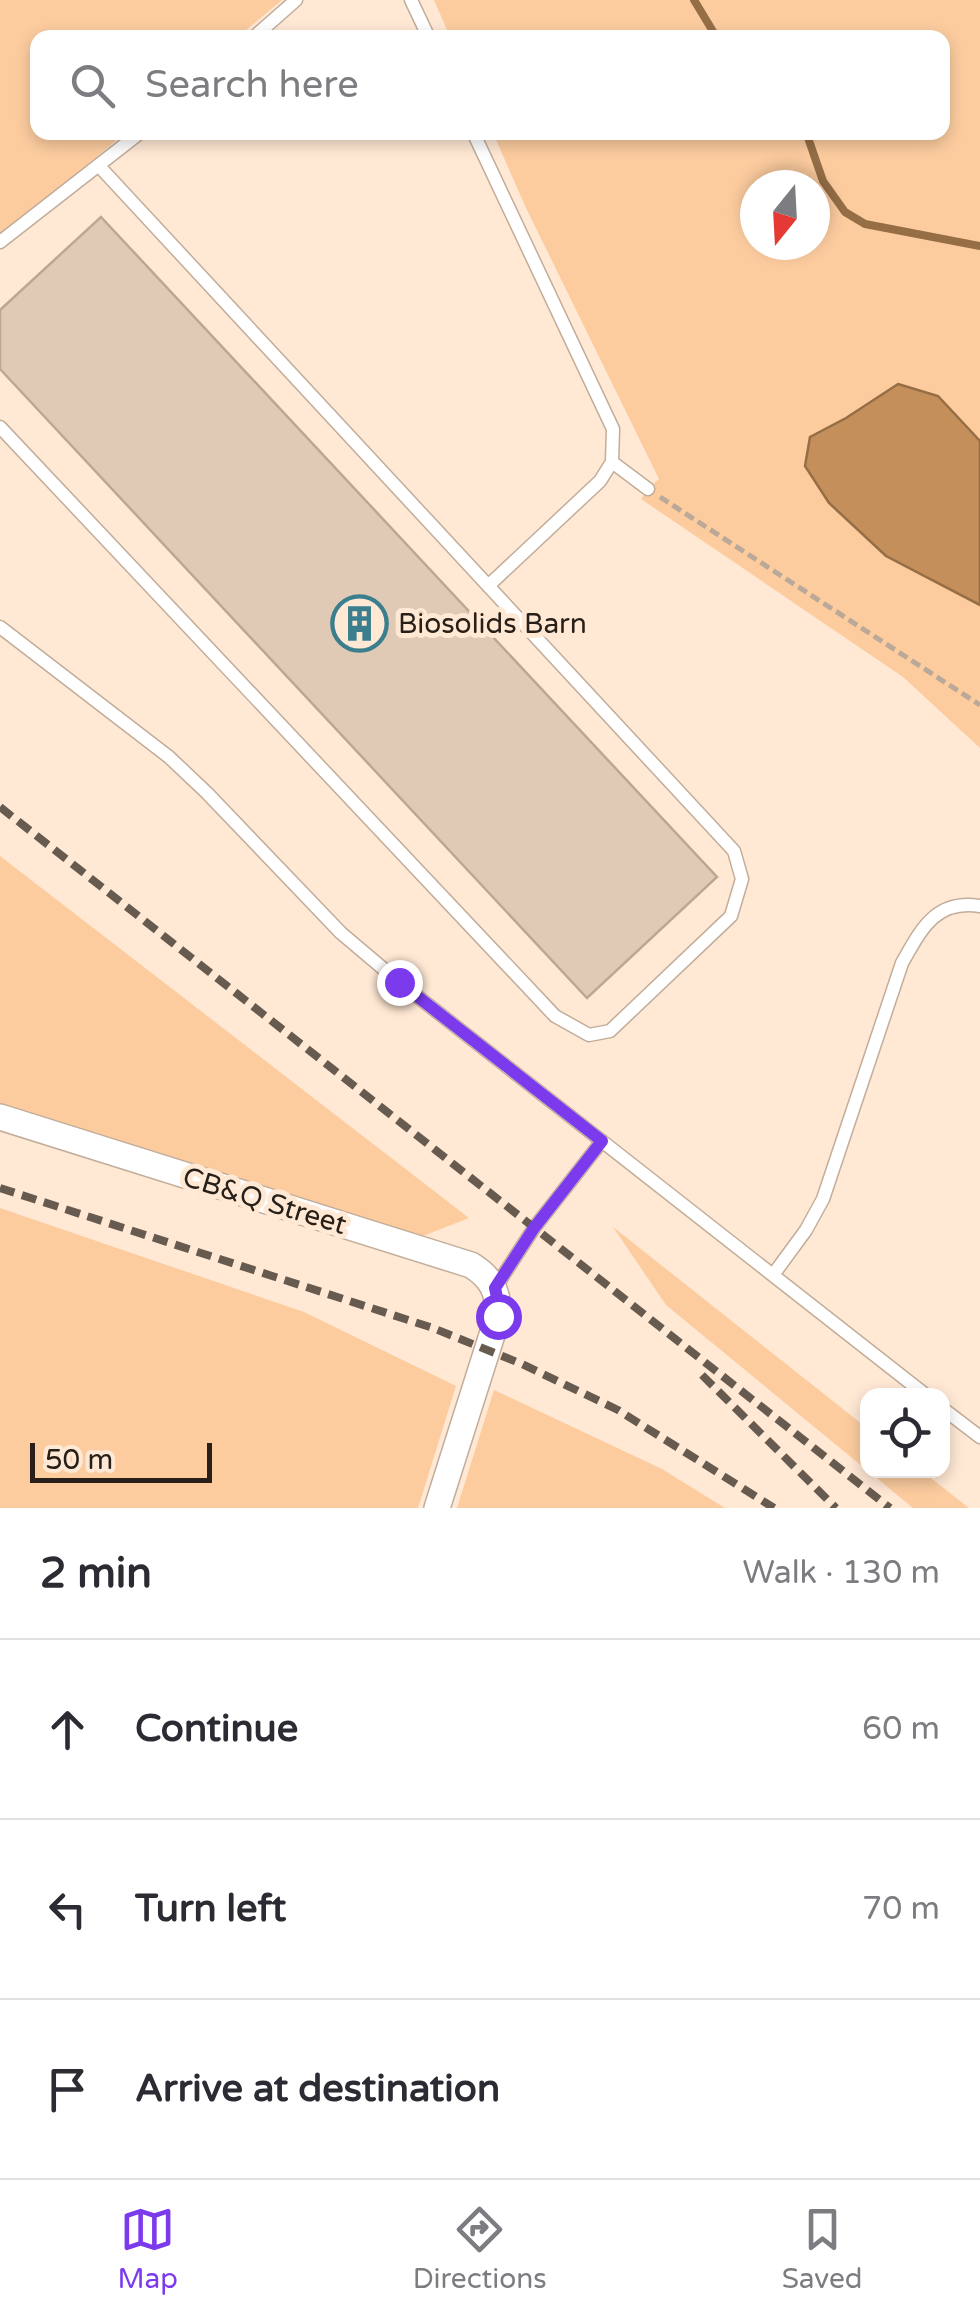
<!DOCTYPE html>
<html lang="en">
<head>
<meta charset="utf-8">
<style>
  :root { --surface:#fff; --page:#f2f2f3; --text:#2b2b33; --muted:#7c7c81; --line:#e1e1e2; --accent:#7c3aed }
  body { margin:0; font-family:"Varela Round",sans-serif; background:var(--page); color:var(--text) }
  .controls { position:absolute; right:30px; bottom:30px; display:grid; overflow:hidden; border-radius:20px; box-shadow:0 5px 15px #0003 }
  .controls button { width:90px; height:90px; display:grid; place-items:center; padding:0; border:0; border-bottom:2px solid var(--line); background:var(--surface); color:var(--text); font:50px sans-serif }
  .compass { position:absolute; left:740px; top:170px; width:90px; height:90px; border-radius:50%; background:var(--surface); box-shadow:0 5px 15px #0003; rotate:198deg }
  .scale { position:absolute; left:30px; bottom:25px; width:182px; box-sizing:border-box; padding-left:10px; border:5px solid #282018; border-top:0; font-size:28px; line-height:35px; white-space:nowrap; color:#282018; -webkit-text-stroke:8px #ffe8d4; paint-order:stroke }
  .stop { position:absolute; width:30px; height:30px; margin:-22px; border:8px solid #7c3aed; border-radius:50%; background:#fff }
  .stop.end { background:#7c3aed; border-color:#fff; box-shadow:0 2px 10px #0008 }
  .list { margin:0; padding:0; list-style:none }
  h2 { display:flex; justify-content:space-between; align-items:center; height:130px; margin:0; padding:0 40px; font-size:42px }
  h2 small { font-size:32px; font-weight:400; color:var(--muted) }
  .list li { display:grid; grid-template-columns:65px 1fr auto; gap:30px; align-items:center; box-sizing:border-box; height:180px; padding:0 40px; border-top:2px solid var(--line) }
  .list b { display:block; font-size:38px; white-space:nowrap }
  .list em { font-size:32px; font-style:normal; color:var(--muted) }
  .icon { flex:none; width:55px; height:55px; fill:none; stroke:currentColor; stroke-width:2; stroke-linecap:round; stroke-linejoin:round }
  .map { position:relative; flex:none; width:980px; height:1508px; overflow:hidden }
  .search { position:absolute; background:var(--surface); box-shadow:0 5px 15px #0003; left:30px; right:30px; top:30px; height:110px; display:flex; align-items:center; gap:25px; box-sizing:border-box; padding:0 35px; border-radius:20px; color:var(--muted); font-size:38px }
  .sheet { height:670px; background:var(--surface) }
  nav { display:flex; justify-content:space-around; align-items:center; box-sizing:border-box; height:140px; border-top:2px solid var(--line); background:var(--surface); font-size:28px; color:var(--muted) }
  nav a { display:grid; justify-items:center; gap:5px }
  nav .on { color:var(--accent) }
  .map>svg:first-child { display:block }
  .green { fill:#fccc9f; fill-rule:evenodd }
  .water { fill:#c48f5a; stroke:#956e46; stroke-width:2.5 }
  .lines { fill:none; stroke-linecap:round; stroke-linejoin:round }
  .stream { stroke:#956e46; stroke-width:8 }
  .building { fill:#e0cab6; stroke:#bca794; stroke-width:2.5 }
  .lane-casing { stroke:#c2ad9a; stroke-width:15 }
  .street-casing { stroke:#c2ad9a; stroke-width:28 }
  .path { stroke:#baa898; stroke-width:5; stroke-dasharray:10 5; stroke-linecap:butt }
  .lane { stroke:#fff; stroke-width:12 }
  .street { stroke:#fff; stroke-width:25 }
  .rail { stroke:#675b4f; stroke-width:8; stroke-dasharray:15 8; stroke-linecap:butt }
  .route { stroke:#7c3aed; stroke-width:12 }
  .labels { text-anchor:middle; stroke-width:10; stroke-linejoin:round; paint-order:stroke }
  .poi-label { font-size:28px; fill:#282018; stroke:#ffe8d4; text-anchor:start }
  .street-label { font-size:28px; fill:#282018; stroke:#ffe8d4 }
</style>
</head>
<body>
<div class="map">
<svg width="980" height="1508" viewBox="0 0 980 1508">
  <rect width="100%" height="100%" fill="#ffe8d4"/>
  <path class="green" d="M 0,0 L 282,0 L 238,37 L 38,38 L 38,132 L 125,133 L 0,238 Z
    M 434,0 L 980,0 L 980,441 L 938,396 L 846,418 L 810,437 L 886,556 L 980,605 L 980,748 L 903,677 L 641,499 L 648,489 L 659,479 L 526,208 L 493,133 L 942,132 L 942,38 L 450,37 ZM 755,185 L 815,185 L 815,245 L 755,245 Z
    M 0,856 L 469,1218 L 423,1236 L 0,1104 Z
    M 0,1208 L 304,1312 L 456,1386 L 418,1508 L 0,1508 Z
    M 613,1227 L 867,1428 L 868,1470 L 922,1471 L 969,1508 L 913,1508 L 666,1305 Z
    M 494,1390 L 662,1469 L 725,1508 L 457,1508 Z"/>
  <path class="water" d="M 898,384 L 938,396 L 980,441 L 980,605 L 886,556 L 829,503 L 805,466 L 810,437 L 846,418 Z"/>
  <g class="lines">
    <path class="stream" d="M 694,0 L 717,38
      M 806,132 L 823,181 L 845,212 L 865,224 L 980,246"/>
  </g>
  <path class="building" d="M 101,217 L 717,877 L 587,998 L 0,369 L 0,310 Z"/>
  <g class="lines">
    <defs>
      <path id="lane" d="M 411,0 L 429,38
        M 253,38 L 296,0
        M 473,132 L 613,429 L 612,462 L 600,481 L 488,586
        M 0,242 L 141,132
        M 0,427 L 555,1016 L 589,1035 L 610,1031 L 731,916 L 742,879 L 734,851 L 99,166
        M 612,462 L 648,489
        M 0,627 L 169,757 L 207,793 L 341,933 L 399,982 L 927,1396
        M 773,1275 L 806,1230 L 823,1199 L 902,963 C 921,930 935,899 980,906
        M 495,1288 L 534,1228 L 602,1141
        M 942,1408 L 980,1437"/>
      <path id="street" d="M 0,1117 L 471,1265 C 491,1277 499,1292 498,1316 L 437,1508"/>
    </defs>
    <use href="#lane" class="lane-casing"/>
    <use href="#street" class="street-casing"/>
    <path class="path" d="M 660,497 L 980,705"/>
    <use href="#lane" class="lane"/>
    <use href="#street" class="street"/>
    <path class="rail" d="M 0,807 L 890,1508
      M 0,1188 L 433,1328 L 522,1364 L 618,1410 L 774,1508
      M 702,1375 L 836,1508"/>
  </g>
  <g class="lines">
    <path class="route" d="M 399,982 L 602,1141 L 534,1228 L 495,1288 L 498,1302 L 498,1316"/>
  </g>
  <defs>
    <symbol id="building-ring" viewBox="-11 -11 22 22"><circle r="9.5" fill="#ffe8d4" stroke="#3b7f8e" stroke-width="1.5"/><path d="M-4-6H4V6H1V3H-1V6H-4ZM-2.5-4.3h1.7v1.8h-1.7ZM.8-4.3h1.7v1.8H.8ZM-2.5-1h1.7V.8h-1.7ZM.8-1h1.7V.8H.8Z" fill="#3b7f8e"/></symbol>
  </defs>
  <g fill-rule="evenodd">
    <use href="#building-ring" x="328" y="592" width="63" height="63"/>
  </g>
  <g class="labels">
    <g class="poi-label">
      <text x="398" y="633">Biosolids Barn</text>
    </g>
    <g class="street-label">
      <text transform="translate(265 1200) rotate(17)" y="10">CB&amp;Q Street</text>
    </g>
  </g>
</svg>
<div class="controls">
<button><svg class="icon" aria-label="locate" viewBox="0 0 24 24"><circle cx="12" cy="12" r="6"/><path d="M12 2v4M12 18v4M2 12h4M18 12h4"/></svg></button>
</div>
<svg class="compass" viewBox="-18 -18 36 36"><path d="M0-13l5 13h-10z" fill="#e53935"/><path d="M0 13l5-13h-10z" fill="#7c7c81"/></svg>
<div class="scale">50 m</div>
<div class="stop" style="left:498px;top:1316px"></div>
<div class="stop end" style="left:399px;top:982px"></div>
<div class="search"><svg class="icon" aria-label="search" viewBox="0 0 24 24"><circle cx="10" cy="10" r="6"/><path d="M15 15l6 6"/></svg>Search here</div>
</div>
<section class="sheet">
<h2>2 min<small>Walk · 130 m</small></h2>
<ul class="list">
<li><svg class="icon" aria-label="ahead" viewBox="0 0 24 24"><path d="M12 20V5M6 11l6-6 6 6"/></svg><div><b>Continue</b></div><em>60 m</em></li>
<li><svg class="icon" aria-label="left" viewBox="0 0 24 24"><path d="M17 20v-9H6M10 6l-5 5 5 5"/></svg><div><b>Turn left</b></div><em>70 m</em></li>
<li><svg class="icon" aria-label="arrive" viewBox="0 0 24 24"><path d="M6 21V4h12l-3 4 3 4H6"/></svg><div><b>Arrive at destination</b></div></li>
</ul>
</section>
<nav>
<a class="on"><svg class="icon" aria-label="map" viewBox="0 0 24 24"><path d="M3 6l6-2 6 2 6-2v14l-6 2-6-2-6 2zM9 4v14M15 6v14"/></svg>Map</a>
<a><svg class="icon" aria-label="directions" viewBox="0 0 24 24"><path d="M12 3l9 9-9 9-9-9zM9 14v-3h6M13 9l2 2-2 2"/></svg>Directions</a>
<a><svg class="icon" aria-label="saved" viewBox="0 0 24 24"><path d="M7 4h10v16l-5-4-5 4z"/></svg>Saved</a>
</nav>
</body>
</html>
